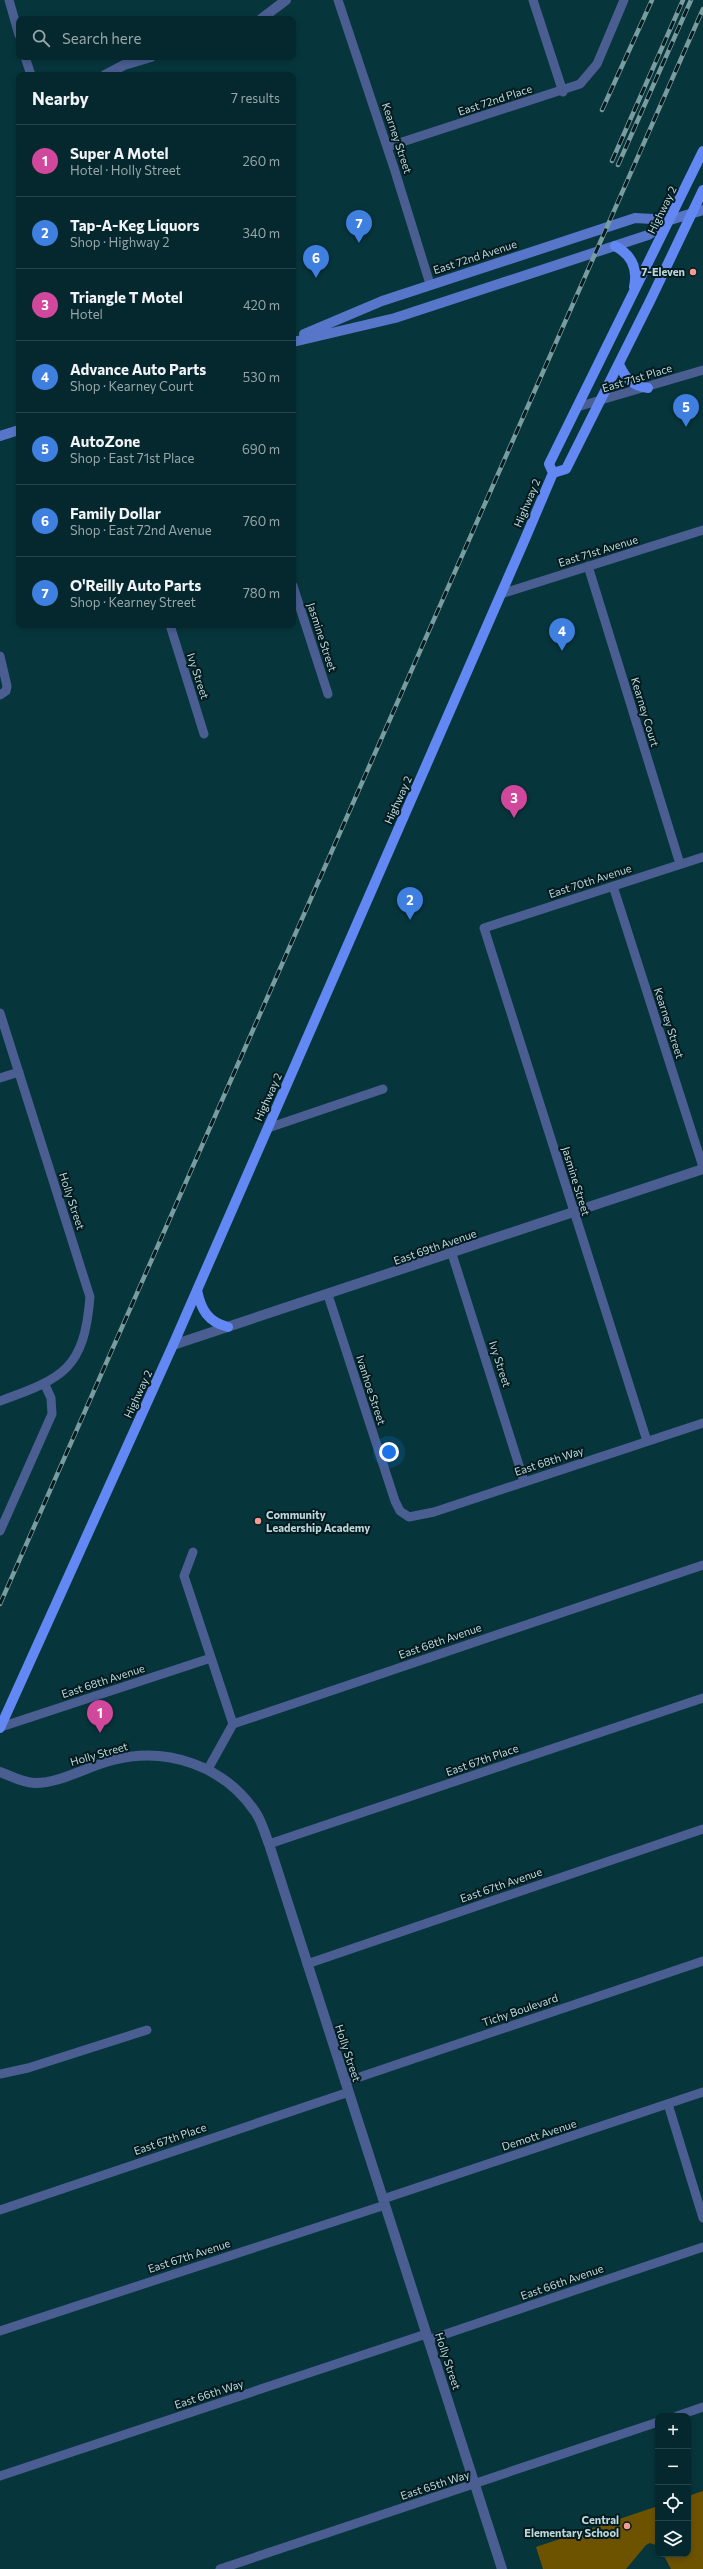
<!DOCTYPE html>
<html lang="en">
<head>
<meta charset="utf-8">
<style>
  :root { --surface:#04282d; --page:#123439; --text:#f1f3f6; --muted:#97a6aa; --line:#254449; --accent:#f59c91 }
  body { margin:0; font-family:Commissioner,sans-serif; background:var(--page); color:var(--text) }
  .controls { position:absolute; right:12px; bottom:12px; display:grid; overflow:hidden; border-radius:8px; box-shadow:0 2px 6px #0003 }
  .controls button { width:36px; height:36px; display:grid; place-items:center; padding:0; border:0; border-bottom:1px solid var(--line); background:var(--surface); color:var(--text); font:20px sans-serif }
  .you { position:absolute; left:389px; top:1452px; width:14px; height:14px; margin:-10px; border:3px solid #fff; border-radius:50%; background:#1a73e8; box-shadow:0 0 0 6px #1a73e833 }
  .badge { display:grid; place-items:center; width:26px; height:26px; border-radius:50%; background:var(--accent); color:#fff; font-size:13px; font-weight:700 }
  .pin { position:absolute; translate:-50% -33px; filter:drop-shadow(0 1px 2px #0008) }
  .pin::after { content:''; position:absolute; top:21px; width:14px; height:12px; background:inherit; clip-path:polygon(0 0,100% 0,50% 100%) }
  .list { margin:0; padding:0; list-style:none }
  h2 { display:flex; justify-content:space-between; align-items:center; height:52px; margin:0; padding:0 16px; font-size:17px }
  h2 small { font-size:13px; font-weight:400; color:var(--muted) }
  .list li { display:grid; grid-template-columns:26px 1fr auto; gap:12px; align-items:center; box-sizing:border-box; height:72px; padding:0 16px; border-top:1px solid var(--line) }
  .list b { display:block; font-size:15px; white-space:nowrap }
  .list p { margin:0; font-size:13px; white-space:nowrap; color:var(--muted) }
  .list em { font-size:13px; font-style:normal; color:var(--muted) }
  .icon { flex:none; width:22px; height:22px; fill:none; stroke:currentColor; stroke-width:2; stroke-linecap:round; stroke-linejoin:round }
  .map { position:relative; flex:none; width:703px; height:2569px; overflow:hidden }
  .search { position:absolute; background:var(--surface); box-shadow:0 2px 6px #0003; left:16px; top:16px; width:280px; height:44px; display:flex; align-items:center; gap:10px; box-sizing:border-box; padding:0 14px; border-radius:8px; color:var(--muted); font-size:15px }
  .panel { position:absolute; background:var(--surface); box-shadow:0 2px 6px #0003; left:16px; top:72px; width:280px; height:556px; border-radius:8px }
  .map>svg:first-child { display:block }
  .green { fill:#6d5300 }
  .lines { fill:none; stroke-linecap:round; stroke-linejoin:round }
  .minor { stroke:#4a5e92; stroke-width:9 }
  .tertiary { stroke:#4a5e92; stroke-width:10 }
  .secondary { stroke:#5876c9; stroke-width:10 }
  .primary { stroke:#6388f4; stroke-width:10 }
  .rail-casing { stroke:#799ca1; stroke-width:4.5 }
  .rail { stroke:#041b1f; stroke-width:3; stroke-dasharray:9; stroke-linecap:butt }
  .poi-dot { fill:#f59c91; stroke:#041b1f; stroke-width:1.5 }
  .labels { text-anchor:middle; stroke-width:4; stroke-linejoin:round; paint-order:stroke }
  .street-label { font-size:11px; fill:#bcd8dd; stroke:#041b1f }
  .poi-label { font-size:11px; font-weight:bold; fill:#bcd8dd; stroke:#041b1f; text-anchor:end }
</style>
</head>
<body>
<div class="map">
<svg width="703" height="2569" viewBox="0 0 703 2569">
  <rect width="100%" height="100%" fill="#06363c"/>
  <path class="green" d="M 703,2491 L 703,2569 L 671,2569 L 663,2554 L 688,2554 L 688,2496 Z
    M 658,2506 L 658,2546 L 650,2543 L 646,2545 L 626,2569 L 543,2569 L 536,2547 Z"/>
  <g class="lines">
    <path class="minor" d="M 9,0 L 19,35
      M 338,0 L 394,168 L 430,284
      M 533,0 L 563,92
      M 25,57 L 31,75
      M 387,147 L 580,84 L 597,64 L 624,0
      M 577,407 L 703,370
      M 588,566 L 680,864
      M 293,586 L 328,694
      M 501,594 L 703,530
      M 170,625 L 204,734
      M 0,656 L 7,686 L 6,691 L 0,695
      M 613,886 L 703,1167
      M 0,1013 L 90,1297 C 84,1369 64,1378 0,1401
      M 0,1078 L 19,1072
      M 268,1128 L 383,1089
      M 452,1254 L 524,1481
      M 328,1295 L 395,1501 L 400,1511 L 409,1517 L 434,1512 L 703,1423
      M 647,1441 L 484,928 L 703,857
      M 0,1531 L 52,1414 L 51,1398 L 45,1385
      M 193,1552 L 184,1576 L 233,1724
      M 1,1727 L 211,1658
      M 208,1769 L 233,1724 L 703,1565
      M 269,1844 L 703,1698
      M 307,1964 L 703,1829
      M 0,2074 L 28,2068 L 147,2030
      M 345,2082 L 703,1961
      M 668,2104 L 703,2218
      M 383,2199 L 703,2092
      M 0,2210 L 349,2092
      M 0,2331 L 385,2205
      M 428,2340 L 703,2247
      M 677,2416 L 703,2407
      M 0,2476 L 426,2334
      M 220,2569 L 658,2422"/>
    <path class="tertiary" d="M 261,19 L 286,0
      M 105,75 L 124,65 L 151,57
      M 173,1345 L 703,1169
      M 0,1772 C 11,1776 23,1783 35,1783 C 61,1783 88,1766 113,1760 C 167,1746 225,1766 256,1813 C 262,1822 265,1834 269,1844 L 502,2569"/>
    <path class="secondary" d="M 304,334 L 382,301 L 635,218 L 670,220
      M 293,342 L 395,318 L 648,235 L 670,220 L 703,210
      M 0,436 L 19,430"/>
    <path class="primary" d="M 615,246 C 632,255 638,269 634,287
      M 619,364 C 625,378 632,386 648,388
      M 553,473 L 566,469 L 650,301 L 703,190
      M 197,1290 C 201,1310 208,1322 228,1327
      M 0,1728 L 173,1345 L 525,539 L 553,473 L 549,464 L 703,151"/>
    <defs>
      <path id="rail" d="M 602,110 L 652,0
        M 612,161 L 683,0
        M 618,165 L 691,0
        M 0,1604 L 703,9"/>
    </defs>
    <use href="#rail" class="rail-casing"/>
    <use href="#rail" class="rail"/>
  </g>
  <g class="poi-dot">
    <circle cx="693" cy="272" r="4"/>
    <circle cx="258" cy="1521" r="4"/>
    <circle cx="627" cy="2526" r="4"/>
  </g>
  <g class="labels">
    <g class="street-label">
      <text transform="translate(495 100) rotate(-18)" y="4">East 72nd Place</text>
      <text transform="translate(397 138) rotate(72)" y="4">Kearney Street</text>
      <text transform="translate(662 210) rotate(-64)" y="4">Highway 2</text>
      <text transform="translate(475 257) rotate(-18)" y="4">East 72nd Avenue</text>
      <text transform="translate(637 378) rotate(-17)" y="4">East 71st Place</text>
      <text transform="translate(527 503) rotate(-67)" y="4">Highway 2</text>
      <text transform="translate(598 551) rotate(-17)" y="4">East 71st Avenue</text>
      <text transform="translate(322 637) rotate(72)" y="4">Jasmine Street</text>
      <text transform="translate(198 676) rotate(72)" y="4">Ivy Street</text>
      <text transform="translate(645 712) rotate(73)" y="4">Kearney Court</text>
      <text transform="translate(398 800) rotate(-66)" y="4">Highway 2</text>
      <text transform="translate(590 881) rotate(-18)" y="4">East 70th Avenue</text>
      <text transform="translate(669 1023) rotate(72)" y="4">Kearney Street</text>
      <text transform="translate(268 1097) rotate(-66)" y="4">Highway 2</text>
      <text transform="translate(576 1181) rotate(73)" y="4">Jasmine Street</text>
      <text transform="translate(72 1201) rotate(72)" y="4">Holly Street</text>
      <text transform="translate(435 1247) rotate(-19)" y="4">East 69th Avenue</text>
      <text transform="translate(500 1364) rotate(72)" y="4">Ivy Street</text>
      <text transform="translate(371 1390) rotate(72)" y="4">Ivanhoe Street</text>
      <text transform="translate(138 1394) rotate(-65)" y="4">Highway 2</text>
      <text transform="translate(549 1461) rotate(-18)" y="4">East 68th Way</text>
      <text transform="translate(440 1641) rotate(-19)" y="4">East 68th Avenue</text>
      <text transform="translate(103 1681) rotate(-18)" y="4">East 68th Avenue</text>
      <text transform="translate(99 1754) rotate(-16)" y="4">Holly Street</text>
      <text transform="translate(482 1760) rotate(-19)" y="4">East 67th Place</text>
      <text transform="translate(501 1885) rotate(-19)" y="4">East 67th Avenue</text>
      <text transform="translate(520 2010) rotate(-19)" y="4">Tichy Boulevard</text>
      <text transform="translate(348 2053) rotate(72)" y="4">Holly Street</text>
      <text transform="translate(539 2135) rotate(-18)" y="4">Demott Avenue</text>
      <text transform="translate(170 2139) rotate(-19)" y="4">East 67th Place</text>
      <text transform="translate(189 2256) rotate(-18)" y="4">East 67th Avenue</text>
      <text transform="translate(562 2282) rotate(-19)" y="4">East 66th Avenue</text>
      <text transform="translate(448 2361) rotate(72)" y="4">Holly Street</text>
      <text transform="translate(209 2394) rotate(-18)" y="4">East 66th Way</text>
      <text transform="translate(435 2485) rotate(-18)" y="4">East 65th Way</text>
    </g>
    <g class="poi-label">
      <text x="685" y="276">7-Eleven</text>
      <text x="266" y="1519" text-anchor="start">Community<tspan x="266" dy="13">Leadership Academy</tspan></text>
      <text x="619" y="2524">Central<tspan x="619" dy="13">Elementary School</tspan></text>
    </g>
  </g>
</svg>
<div class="controls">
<button>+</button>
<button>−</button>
<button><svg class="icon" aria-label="locate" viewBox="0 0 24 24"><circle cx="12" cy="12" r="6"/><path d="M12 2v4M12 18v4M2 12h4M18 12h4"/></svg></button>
<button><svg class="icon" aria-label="layers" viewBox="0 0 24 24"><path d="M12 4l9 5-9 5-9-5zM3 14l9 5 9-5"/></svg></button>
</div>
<div class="you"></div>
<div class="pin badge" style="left:100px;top:1733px;background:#d1479c">1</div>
<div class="pin badge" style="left:410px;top:920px;background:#3f7fe0">2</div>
<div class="pin badge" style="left:514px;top:818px;background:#d1479c">3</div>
<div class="pin badge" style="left:562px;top:651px;background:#3f7fe0">4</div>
<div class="pin badge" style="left:686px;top:427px;background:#3f7fe0">5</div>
<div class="pin badge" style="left:316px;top:278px;background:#3f7fe0">6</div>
<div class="pin badge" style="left:359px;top:243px;background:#3f7fe0">7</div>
<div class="search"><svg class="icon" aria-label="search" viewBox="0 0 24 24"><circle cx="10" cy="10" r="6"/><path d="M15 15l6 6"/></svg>Search here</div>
<section class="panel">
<h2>Nearby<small>7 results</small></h2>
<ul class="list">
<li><span class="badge" style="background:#d1479c">1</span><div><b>Super A Motel</b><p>Hotel · Holly Street</p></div><em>260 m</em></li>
<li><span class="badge" style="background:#3f7fe0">2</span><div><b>Tap-A-Keg Liquors</b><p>Shop · Highway 2</p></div><em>340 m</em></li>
<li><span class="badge" style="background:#d1479c">3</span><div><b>Triangle T Motel</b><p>Hotel</p></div><em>420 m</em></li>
<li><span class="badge" style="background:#3f7fe0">4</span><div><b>Advance Auto Parts</b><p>Shop · Kearney Court</p></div><em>530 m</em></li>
<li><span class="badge" style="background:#3f7fe0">5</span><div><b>AutoZone</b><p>Shop · East 71st Place</p></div><em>690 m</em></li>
<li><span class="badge" style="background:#3f7fe0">6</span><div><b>Family Dollar</b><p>Shop · East 72nd Avenue</p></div><em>760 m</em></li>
<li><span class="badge" style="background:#3f7fe0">7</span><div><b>O'Reilly Auto Parts</b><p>Shop · Kearney Street</p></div><em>780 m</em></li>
</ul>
</section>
</div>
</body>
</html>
